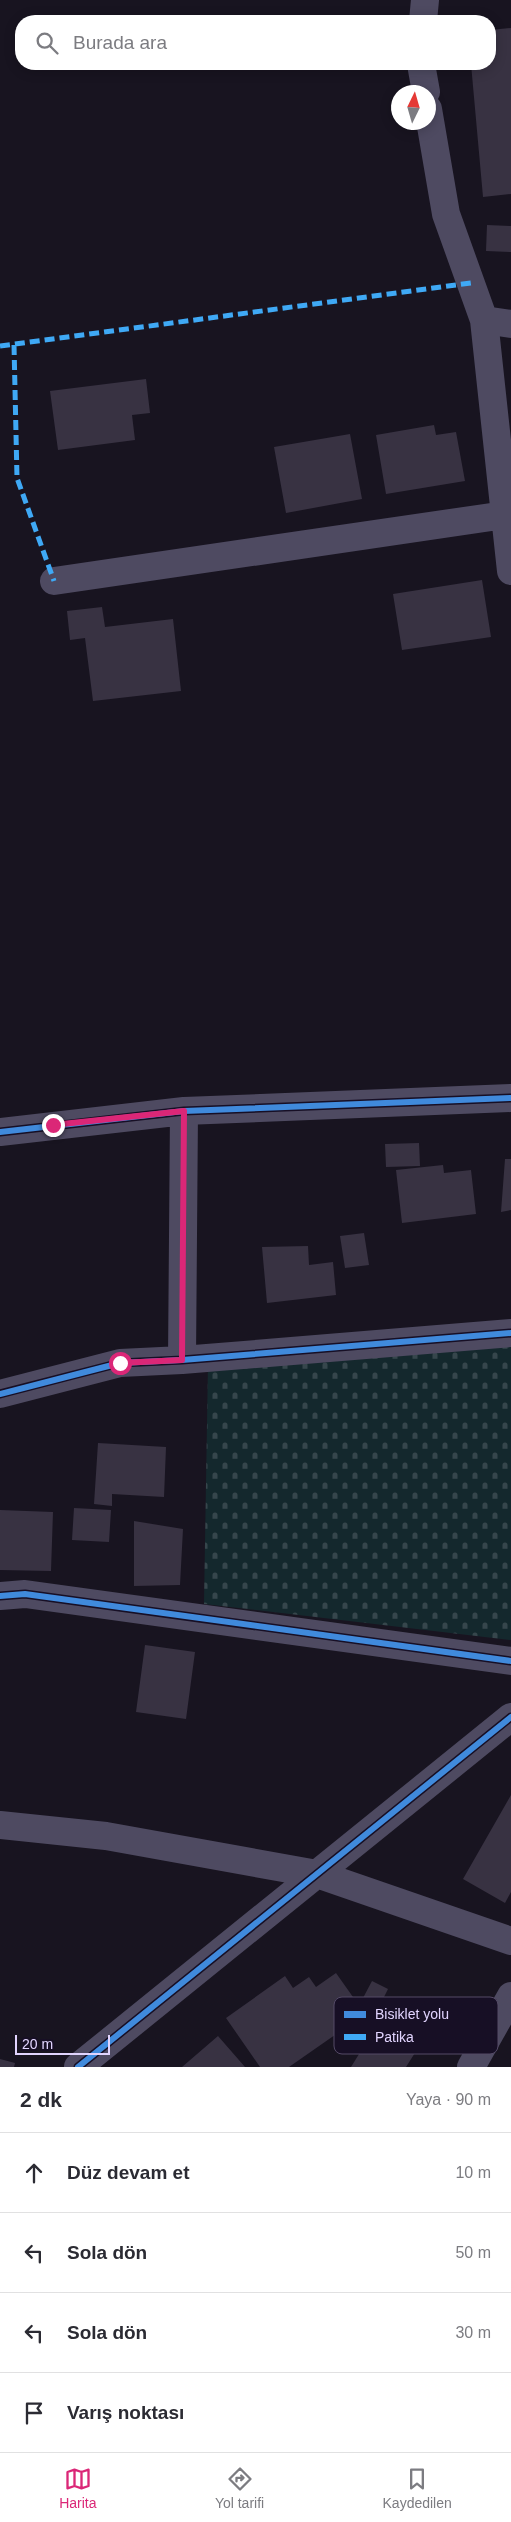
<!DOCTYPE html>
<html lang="tr">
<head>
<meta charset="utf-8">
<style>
  :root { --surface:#fff; --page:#f7f7f7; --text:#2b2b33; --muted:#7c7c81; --line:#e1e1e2; --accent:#db2777 }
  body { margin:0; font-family:Helvetica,sans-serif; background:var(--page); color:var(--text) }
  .compass { position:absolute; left:391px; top:85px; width:45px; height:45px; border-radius:50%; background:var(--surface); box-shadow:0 2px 12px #0003; rotate:5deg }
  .scale { position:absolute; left:15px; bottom:12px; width:95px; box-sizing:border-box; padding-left:5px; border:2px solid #e1d4fe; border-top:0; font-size:14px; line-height:18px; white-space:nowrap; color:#e1d4fe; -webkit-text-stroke:4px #170f25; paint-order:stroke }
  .stop { position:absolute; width:15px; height:15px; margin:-11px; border:4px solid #db2777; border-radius:50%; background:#fff }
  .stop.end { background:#db2777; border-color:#fff; box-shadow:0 1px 5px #0008 }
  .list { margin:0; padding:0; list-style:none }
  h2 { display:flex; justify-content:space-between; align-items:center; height:65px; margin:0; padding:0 20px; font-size:21px }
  h2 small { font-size:16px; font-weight:400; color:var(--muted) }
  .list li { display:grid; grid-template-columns:32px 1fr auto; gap:15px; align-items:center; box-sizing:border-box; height:80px; padding:0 20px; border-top:1px solid var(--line) }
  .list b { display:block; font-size:19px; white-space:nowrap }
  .list em { font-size:16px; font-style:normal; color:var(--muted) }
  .icon { flex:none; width:28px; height:28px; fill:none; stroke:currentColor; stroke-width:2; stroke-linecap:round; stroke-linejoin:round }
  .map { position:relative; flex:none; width:511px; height:2067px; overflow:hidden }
  .search { position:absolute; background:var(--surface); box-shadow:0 2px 12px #0003; left:15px; right:15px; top:15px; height:55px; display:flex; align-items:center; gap:12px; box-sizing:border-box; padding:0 18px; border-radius:20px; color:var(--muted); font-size:19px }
  .sheet { height:385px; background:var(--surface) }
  nav { display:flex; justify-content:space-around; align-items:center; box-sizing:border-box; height:70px; border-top:1px solid var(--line); background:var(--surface); font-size:14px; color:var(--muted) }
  nav a { display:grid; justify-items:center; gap:2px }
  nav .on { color:var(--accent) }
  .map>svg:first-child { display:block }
  .cemetery { fill:url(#cemetery-stones) }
  .building { fill:#383242 }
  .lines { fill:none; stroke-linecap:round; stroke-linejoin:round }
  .street { stroke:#4e4a61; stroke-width:28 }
  .quiet { stroke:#3fa9f5; stroke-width:5; stroke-dasharray:10 5; stroke-linecap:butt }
  .cycleway-casing { stroke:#170f25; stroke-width:9 }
  .cycleway { stroke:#408adc; stroke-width:6 }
  .route { stroke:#db2777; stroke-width:6 }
  .key { fill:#170f25; stroke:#544a66; stroke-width:1 }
  .key-label { font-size:14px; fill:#e1d4fe }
</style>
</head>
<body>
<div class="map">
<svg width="511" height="2067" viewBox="0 0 511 2067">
  <defs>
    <pattern id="cemetery-stones" width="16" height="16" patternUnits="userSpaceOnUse" patternTransform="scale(1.25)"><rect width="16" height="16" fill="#14282d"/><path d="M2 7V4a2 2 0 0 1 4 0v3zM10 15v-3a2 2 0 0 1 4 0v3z" fill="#36464c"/></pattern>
  </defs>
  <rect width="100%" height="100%" fill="#181420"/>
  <path class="cemetery" d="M 511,1342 L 511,1640 L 204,1604 L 208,1364 Z"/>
  <path class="building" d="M 511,28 L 511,194 L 483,197 L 471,64 L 490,64 L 490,30 Z
    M 487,225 L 511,226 L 511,252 L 486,251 Z
    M 146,379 L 150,413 L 132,415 L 135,440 L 58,450 L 50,391 Z
    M 434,425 L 436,435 L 456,432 L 465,481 L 386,494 L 376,435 Z
    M 350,434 L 362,499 L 286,513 L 274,447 Z
    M 482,580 L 491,637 L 402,650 L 393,594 Z
    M 102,607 L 105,627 L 173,619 L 181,691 L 93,701 L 85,638 L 70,640 L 67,611 Z
    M 419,1143 L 420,1166 L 386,1167 L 385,1144 Z
    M 505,1159 L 511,1159 L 511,1210 L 501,1212 Z
    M 443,1165 L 444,1173 L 471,1170 L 476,1214 L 402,1223 L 396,1170 Z
    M 364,1233 L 369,1265 L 345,1268 L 340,1236 Z
    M 308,1246 L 309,1265 L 333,1262 L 336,1295 L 267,1303 L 262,1247 Z
    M 98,1443 L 166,1447 L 164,1497 L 112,1494 L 112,1506 L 94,1504 Z
    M 74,1508 L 111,1510 L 109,1542 L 72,1540 Z
    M 0,1510 L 53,1512 L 51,1571 L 0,1570 Z
    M 134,1521 L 183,1529 L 180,1585 L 134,1586 Z
    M 145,1645 L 195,1652 L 186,1719 L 136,1712 Z
    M 511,1795 L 511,1892 L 505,1903 L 463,1879 Z
    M 336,1973 L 365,2014 L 289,2067 L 260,2067 L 226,2018 L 285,1976 L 293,1988 L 309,1977 L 316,1987 Z
    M 372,1981 L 388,1989 L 379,2007 L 363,1998 Z
    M 409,2028 L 425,2037 L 406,2067 L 351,2067 L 372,2033 L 396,2048 Z
    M 218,2036 L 245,2067 L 182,2067 Z
    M 0,2059 L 15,2063 L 14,2067 L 0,2067 Z"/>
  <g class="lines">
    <path class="street" d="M 423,21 L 425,0
      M 421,64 L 426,92
      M 428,109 L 446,214 L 484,320 L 511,571
      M 484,320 L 511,324
      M 54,581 L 505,515
      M 0,1132 L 184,1111 L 511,1098
      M 182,1360 L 184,1111
      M 0,1394 L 120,1363 L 182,1360 L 511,1333
      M 0,1596 L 25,1594 L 511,1661
      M 0,1825 L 106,1836 L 317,1874 L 511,1941
      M 78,2067 L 511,1717
      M 471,2067 L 511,1996"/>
    <path class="quiet" d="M 14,345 L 17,478 L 54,581
      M 0,346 L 471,283"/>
    <defs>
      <path id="cycleway" d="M 0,1132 L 184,1111 L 511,1098
        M 0,1394 L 120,1363 L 182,1360 L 511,1333
        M 0,1596 L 25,1594 L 511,1661
        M 78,2067 L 511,1717"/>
    </defs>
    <use href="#cycleway" class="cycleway-casing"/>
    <use href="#cycleway" class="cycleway"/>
  </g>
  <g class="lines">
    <path class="route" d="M 53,1125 L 184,1111 L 182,1360 L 120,1363"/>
  </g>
  <rect x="334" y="1997" width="164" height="57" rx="8" class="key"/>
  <rect x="344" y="2011" width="22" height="7" fill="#408adc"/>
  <rect x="344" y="2034" width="22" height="6" fill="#3fa9f5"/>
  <g class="key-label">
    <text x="375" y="2019">Bisiklet yolu</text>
    <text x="375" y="2042">Patika</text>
  </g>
</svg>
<svg class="compass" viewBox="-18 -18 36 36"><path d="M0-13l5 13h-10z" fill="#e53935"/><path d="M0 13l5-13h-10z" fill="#7c7c81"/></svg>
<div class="scale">20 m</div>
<div class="stop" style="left:120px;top:1363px"></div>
<div class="stop end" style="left:53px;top:1125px"></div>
<div class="search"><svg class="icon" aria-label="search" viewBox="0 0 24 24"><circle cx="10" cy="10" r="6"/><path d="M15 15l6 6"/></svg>Burada ara</div>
</div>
<section class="sheet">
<h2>2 dk<small>Yaya · 90 m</small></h2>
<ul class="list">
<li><svg class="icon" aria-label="ahead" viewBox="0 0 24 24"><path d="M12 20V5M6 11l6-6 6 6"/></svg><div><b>Düz devam et</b></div><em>10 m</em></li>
<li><svg class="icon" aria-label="left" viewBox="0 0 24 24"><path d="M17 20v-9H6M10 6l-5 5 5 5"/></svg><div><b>Sola dön</b></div><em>50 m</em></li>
<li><svg class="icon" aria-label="left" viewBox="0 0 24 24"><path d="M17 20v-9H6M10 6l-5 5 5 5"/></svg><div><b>Sola dön</b></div><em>30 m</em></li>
<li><svg class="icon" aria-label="arrive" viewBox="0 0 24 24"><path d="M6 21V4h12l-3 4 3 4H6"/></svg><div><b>Varış noktası</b></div></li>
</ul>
</section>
<nav>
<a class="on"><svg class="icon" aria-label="map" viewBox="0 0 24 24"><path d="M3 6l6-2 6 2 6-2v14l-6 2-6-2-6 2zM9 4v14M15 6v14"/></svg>Harita</a>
<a><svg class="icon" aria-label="directions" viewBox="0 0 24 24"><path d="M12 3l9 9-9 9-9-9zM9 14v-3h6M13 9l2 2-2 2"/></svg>Yol tarifi</a>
<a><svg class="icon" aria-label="saved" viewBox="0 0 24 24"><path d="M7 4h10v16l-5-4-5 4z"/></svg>Kaydedilen</a>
</nav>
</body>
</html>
